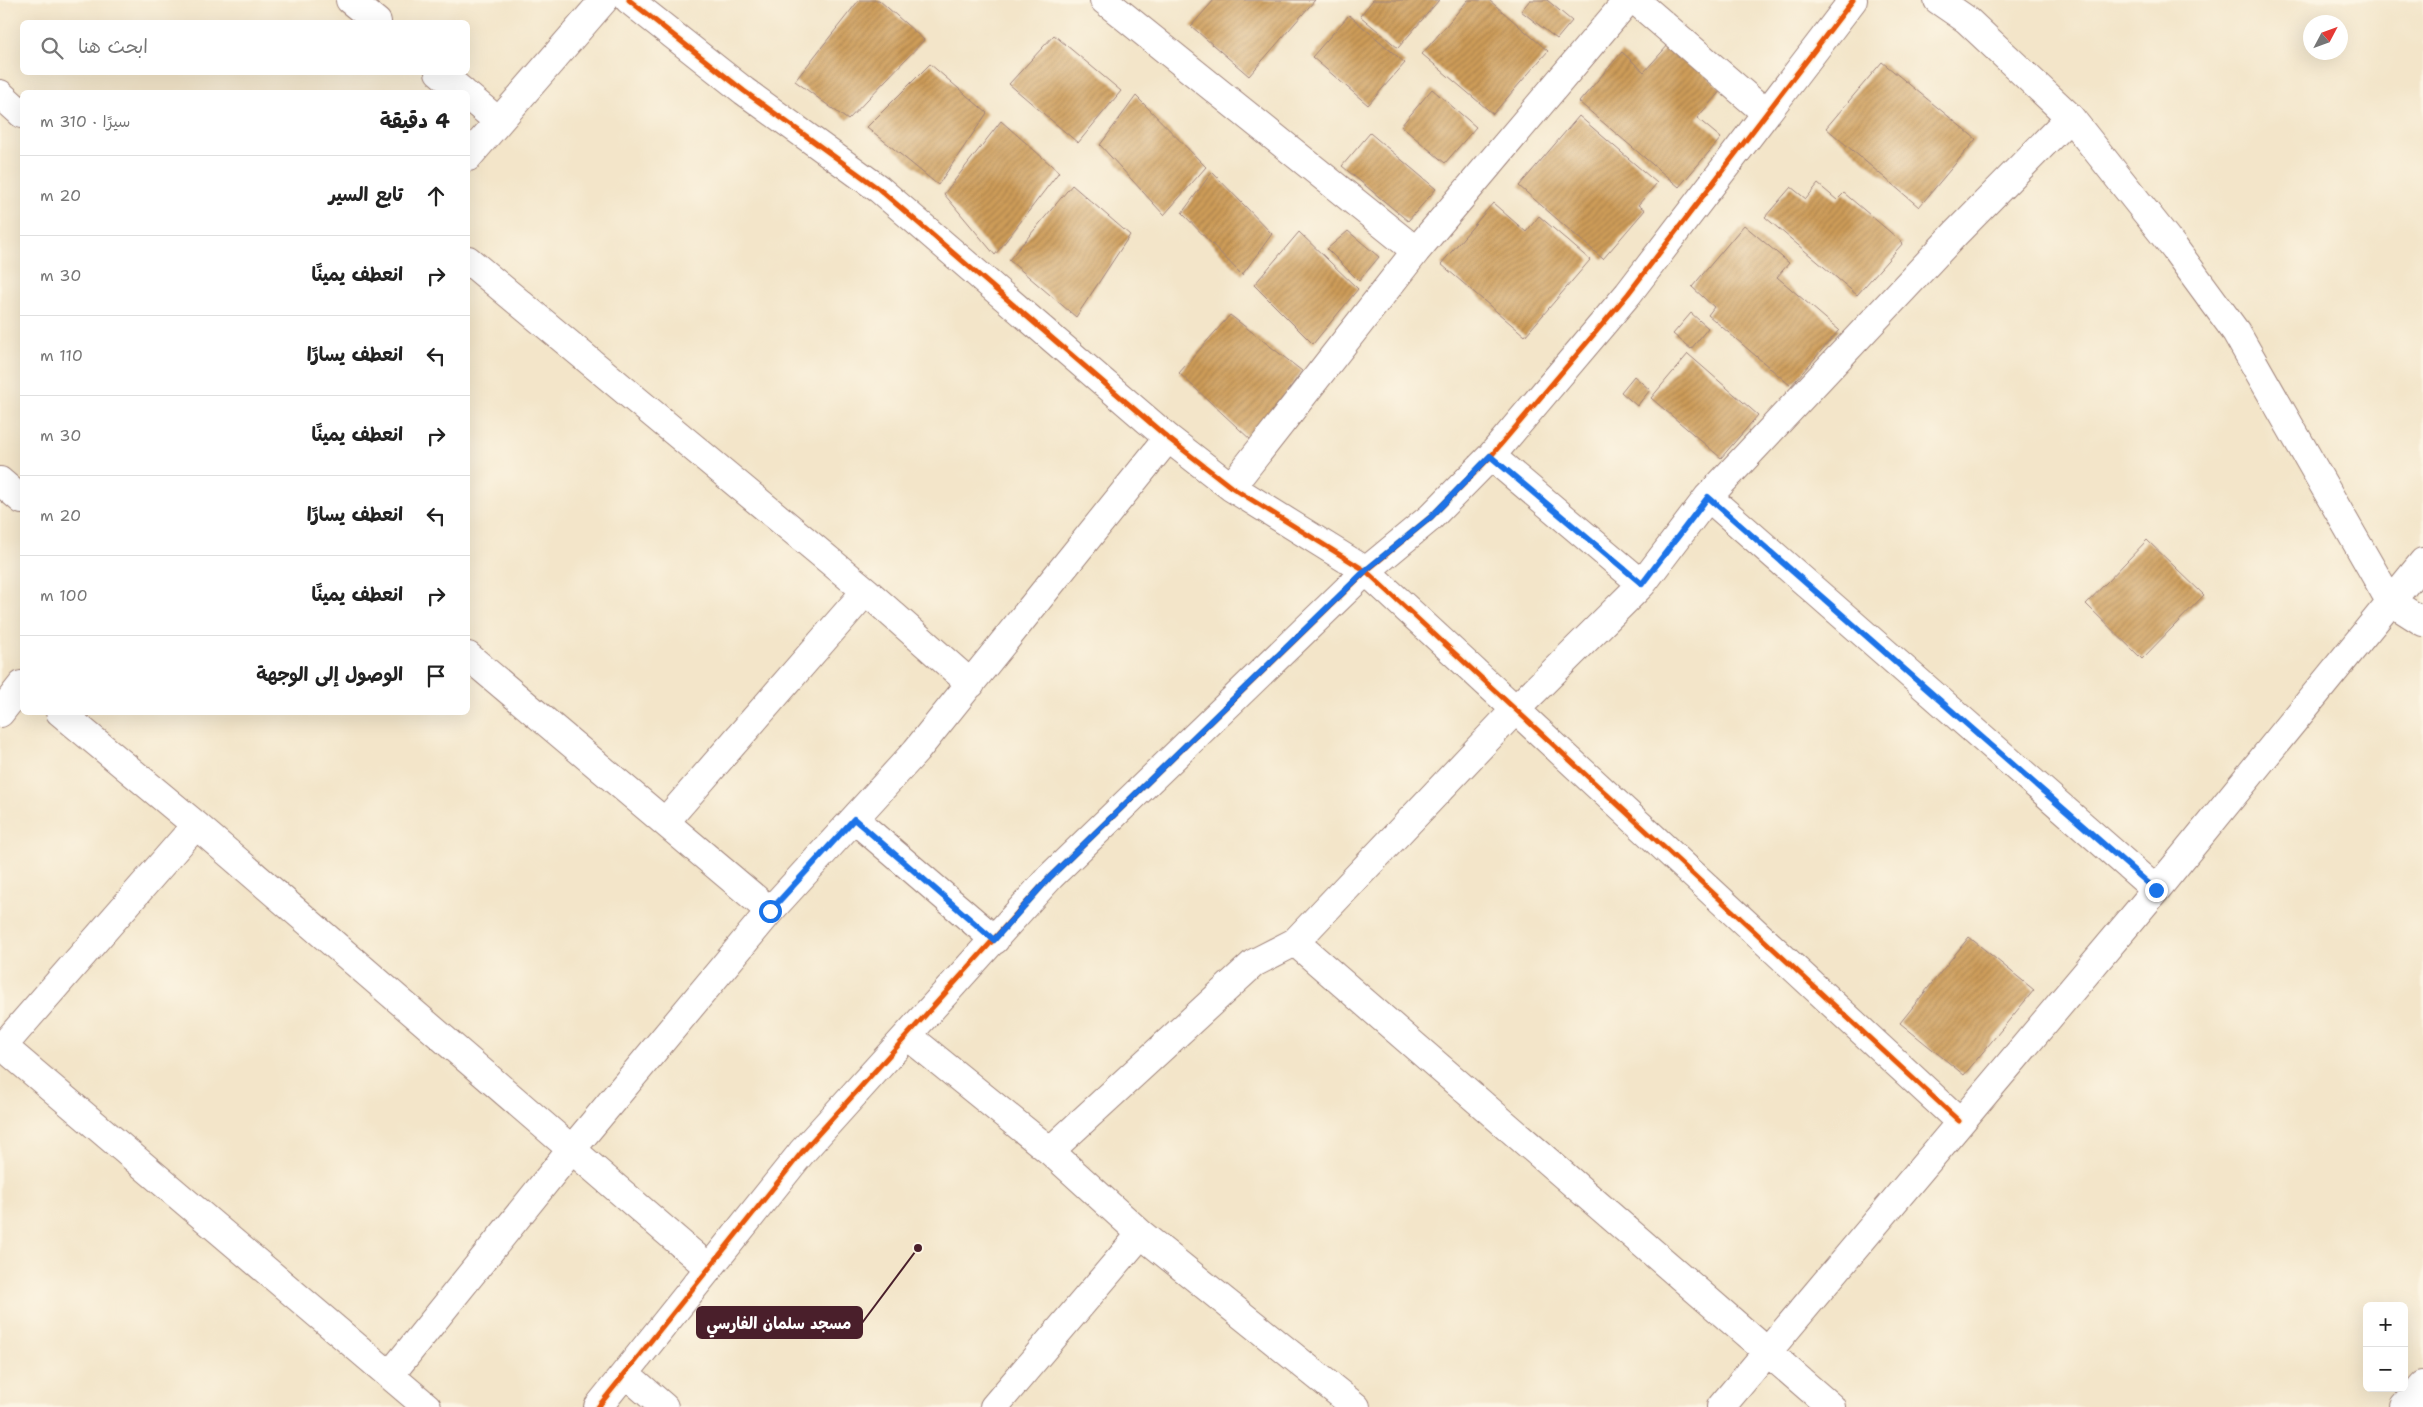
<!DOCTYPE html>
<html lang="ar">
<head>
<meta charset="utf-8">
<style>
  :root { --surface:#fff; --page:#f2f2f2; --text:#222; --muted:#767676; --line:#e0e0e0 }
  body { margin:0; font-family:"Shantell Sans","Playpen Sans Arabic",sans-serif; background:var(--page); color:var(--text); direction:rtl }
  .controls { position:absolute; right:15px; bottom:15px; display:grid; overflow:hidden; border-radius:8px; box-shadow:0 5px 20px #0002 }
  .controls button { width:45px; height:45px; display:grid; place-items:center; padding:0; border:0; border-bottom:1px solid var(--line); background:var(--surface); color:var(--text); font:25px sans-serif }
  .compass { position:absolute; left:2303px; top:15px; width:45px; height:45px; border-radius:50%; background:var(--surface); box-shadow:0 5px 20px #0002; rotate:49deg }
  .stop { position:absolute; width:15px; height:15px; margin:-11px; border:4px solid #1a73e8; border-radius:50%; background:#fff }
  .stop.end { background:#1a73e8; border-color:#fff; box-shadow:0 1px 5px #0008 }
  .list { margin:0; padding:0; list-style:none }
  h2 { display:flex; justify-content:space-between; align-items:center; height:65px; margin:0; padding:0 20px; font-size:21px }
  h2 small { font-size:16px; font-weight:400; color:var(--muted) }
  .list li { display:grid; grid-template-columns:32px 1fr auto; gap:15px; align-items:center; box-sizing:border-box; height:80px; padding:0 20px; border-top:1px solid var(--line) }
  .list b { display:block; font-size:19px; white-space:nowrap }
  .list em { font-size:16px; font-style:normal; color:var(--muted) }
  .icon { flex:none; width:28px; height:28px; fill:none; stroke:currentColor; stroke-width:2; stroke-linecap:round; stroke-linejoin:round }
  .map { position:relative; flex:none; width:2423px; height:1407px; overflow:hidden; direction:ltr }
  .search { position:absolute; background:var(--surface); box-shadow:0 5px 20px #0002; left:20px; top:20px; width:450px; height:55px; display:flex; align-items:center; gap:12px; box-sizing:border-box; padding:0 18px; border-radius:8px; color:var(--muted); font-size:19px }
  .panel { position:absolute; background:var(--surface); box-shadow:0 5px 20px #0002; left:20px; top:90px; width:450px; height:625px; border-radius:8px; direction:rtl }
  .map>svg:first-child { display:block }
  .building { fill:url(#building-hatch) }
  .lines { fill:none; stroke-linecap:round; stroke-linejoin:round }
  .street-casing { stroke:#9e827a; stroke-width:30 }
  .street { stroke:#fff; stroke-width:28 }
  .cycleway-casing { stroke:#fcf5e5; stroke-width:8 }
  .cycleway { stroke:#e8590c; stroke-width:5 }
  .route { stroke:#1a73e8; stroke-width:6 }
  .leader { fill:none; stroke:#4a1f2b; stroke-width:2 }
  .callout-dot { fill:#4a1f2b; stroke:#fcf5e5; stroke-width:2 }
  .callout { fill:#4a1f2b; stroke:#4a1f2b; stroke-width:2 }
  .callout-label { font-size:16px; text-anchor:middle; font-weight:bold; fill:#fff }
</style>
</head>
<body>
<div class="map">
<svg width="2423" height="1407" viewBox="0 0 2423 1407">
  <defs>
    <pattern id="building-hatch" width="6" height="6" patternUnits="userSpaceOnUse" patternTransform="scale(1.25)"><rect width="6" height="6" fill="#cd9c59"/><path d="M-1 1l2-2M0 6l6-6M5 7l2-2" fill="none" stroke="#a87f4a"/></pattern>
  </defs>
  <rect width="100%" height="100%" fill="#fcf5e5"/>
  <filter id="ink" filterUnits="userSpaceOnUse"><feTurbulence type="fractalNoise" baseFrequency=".02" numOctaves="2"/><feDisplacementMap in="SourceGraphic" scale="10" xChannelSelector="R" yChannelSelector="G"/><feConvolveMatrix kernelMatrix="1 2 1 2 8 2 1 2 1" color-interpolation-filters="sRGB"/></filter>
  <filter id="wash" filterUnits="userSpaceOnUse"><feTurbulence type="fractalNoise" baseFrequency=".0096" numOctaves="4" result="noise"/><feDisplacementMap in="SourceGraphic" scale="20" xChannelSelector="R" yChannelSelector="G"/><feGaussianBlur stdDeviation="1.12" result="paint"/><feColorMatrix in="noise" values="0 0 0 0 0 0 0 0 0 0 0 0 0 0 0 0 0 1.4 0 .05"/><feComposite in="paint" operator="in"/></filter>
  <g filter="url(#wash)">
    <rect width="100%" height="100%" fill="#f3e5c9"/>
    <g id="blocks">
      <path class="building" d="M 859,0 L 879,0 L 924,40 L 848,120 L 795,81 Z
        M 1214,0 L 1315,0 L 1249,76 L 1191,26 Z
        M 1373,0 L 1439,0 L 1398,48 L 1360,16 Z
        M 1468,0 L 1489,0 L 1548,51 L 1493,114 L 1422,54 Z
        M 1530,0 L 1547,0 L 1572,21 L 1557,39 L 1521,11 Z
        M 1349,15 L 1405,63 L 1368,105 L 1312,57 Z
        M 1054,35 L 1121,91 L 1078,143 L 1009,84 Z
        M 1669,44 L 1722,89 L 1697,118 L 1721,138 L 1679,187 L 1579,102 L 1622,52 L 1644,72 Z
        M 1882,62 L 1976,139 L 1919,207 L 1826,128 Z
        M 930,64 L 987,113 L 938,185 L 867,127 Z
        M 1432,89 L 1476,127 L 1445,163 L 1401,126 Z
        M 1136,96 L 1206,167 L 1164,215 L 1100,145 Z
        M 1579,116 L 1657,183 L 1638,205 L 1645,210 L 1603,259 L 1519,186 Z
        M 1001,121 L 1059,172 L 995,255 L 944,194 Z
        M 1370,133 L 1436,189 L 1408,221 L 1342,166 Z
        M 1212,172 L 1272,234 L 1242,275 L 1182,213 Z
        M 1818,184 L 1837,200 L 1844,193 L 1903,243 L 1857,295 L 1765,217 L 1791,187 L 1806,199 Z
        M 1072,185 L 1130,235 L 1076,317 L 1009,260 Z
        M 1493,203 L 1526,232 L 1539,216 L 1590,260 L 1525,336 L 1441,264 Z
        M 1744,225 L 1789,263 L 1777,277 L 1839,330 L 1791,386 L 1708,315 L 1714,307 L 1692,287 Z
        M 1348,231 L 1379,257 L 1359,281 L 1327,249 Z
        M 1299,232 L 1358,289 L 1313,344 L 1254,285 Z
        M 1691,313 L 1708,328 L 1691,349 L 1673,334 Z
        M 1230,315 L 1302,371 L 1252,441 L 1179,373 Z
        M 1688,354 L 1758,415 L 1721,458 L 1651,398 Z
        M 1634,376 L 1650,390 L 1637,406 L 1621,392 Z
        M 2147,540 L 2204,595 L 2142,659 L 2086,604 Z
        M 1969,937 L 2034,990 L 1964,1075 L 1900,1023 Z"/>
    </g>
  </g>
  <g filter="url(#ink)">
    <use href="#blocks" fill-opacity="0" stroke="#9e827a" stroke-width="1"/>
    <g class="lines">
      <defs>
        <path id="street" d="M 350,0 L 377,22
          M 629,0 L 744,91 L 879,189 L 1168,438 L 1231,487 L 1366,571 L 1959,1121
          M 1104,0 L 1416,251
          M 1635,0 L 1766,113
          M 1938,0 L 1967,20 L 2070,117 L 2175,249 L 2236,332 L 2390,601 L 2423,622
          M 439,72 L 463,92
          M 0,94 L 22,114
          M 468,96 L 498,121
          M 468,157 L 604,0
          M 468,260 L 866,591 L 971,684
          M 1491,456 L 1642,584
          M 0,481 L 22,500
          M 1231,487 L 1416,251 L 1628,0
          M 1708,497 L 2156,890
          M 468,656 L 770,911
          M 60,712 L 196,825 L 709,1268
          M 0,713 L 22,685
          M 854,819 L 995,940
          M 665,822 L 866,591
          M 1295,942 L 1831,1407
          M 908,1036 L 1050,1151 L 1141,1234 L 1356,1407
          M 0,1044 L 427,1407
          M 3,1046 L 196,825
          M 1050,1151 L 1254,963 L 1295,942 L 1516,709 L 1642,584 L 1708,497 L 1956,233 L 2070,117
          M 626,1374 L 664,1407
          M 390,1375 L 572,1149 L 770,911 L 916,751 L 1168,438
          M 598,1407 L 802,1152 L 1050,877 L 1366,571 L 1431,517 L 1491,456 L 1628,294 L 1853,0
          M 994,1407 L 1141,1234
          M 1721,1407 L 2156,890 L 2423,562
          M 2404,1407 L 2423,1385"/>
      </defs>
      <use href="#street" class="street-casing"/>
      <use href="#street" class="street"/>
      <defs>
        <path id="cycleway" d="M 629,0 L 744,91 L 879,189 L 1168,438 L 1231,487 L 1366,571 L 1959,1121
          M 598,1407 L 802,1152 L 1050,877 L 1366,571 L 1431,517 L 1491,456 L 1628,294 L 1853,0"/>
      </defs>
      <use href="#cycleway" class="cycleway-casing"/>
      <use href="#cycleway" class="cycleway"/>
    </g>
  </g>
  <g class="lines" filter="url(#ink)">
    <path class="route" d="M 770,911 L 854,819 L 994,940 L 1050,877 L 1366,570 L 1431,517 L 1490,456 L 1642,584 L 1708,497 L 2156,890"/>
  </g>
  <path class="leader" d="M918 1248L862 1323"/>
  <circle class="callout-dot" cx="918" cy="1248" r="5"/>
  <rect class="callout" x="697" y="1307" width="165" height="31" rx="5"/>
  <g class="callout-label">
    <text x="779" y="1329">مسجد سلمان الفارسي</text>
  </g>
</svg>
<div class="controls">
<button>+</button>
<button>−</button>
</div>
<svg class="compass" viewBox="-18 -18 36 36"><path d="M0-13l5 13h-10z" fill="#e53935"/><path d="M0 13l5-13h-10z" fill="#767676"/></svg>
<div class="stop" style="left:770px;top:911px"></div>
<div class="stop end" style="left:2156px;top:890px"></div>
<div class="search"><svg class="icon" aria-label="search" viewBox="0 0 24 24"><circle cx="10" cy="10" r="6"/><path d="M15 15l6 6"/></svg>ابحث هنا</div>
<section class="panel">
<h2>4 دقيقة<small>سيرًا · 310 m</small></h2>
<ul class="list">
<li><svg class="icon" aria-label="ahead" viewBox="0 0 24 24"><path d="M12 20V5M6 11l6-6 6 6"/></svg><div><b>تابع السير</b></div><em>20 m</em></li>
<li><svg class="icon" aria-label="right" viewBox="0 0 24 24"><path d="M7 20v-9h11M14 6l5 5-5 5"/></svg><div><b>انعطف يمينًا</b></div><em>30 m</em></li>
<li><svg class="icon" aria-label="left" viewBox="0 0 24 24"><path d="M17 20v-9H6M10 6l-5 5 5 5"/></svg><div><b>انعطف يسارًا</b></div><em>110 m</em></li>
<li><svg class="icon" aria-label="right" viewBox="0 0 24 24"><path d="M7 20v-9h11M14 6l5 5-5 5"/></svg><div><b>انعطف يمينًا</b></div><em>30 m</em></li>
<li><svg class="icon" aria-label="left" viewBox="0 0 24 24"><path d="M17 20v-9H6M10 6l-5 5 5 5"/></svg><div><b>انعطف يسارًا</b></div><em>20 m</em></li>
<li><svg class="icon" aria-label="right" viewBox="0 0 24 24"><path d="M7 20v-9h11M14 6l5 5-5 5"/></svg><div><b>انعطف يمينًا</b></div><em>100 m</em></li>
<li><svg class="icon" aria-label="arrive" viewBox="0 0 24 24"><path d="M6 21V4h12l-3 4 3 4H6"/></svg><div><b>الوصول إلى الوجهة</b></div></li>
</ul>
</section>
</div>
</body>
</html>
